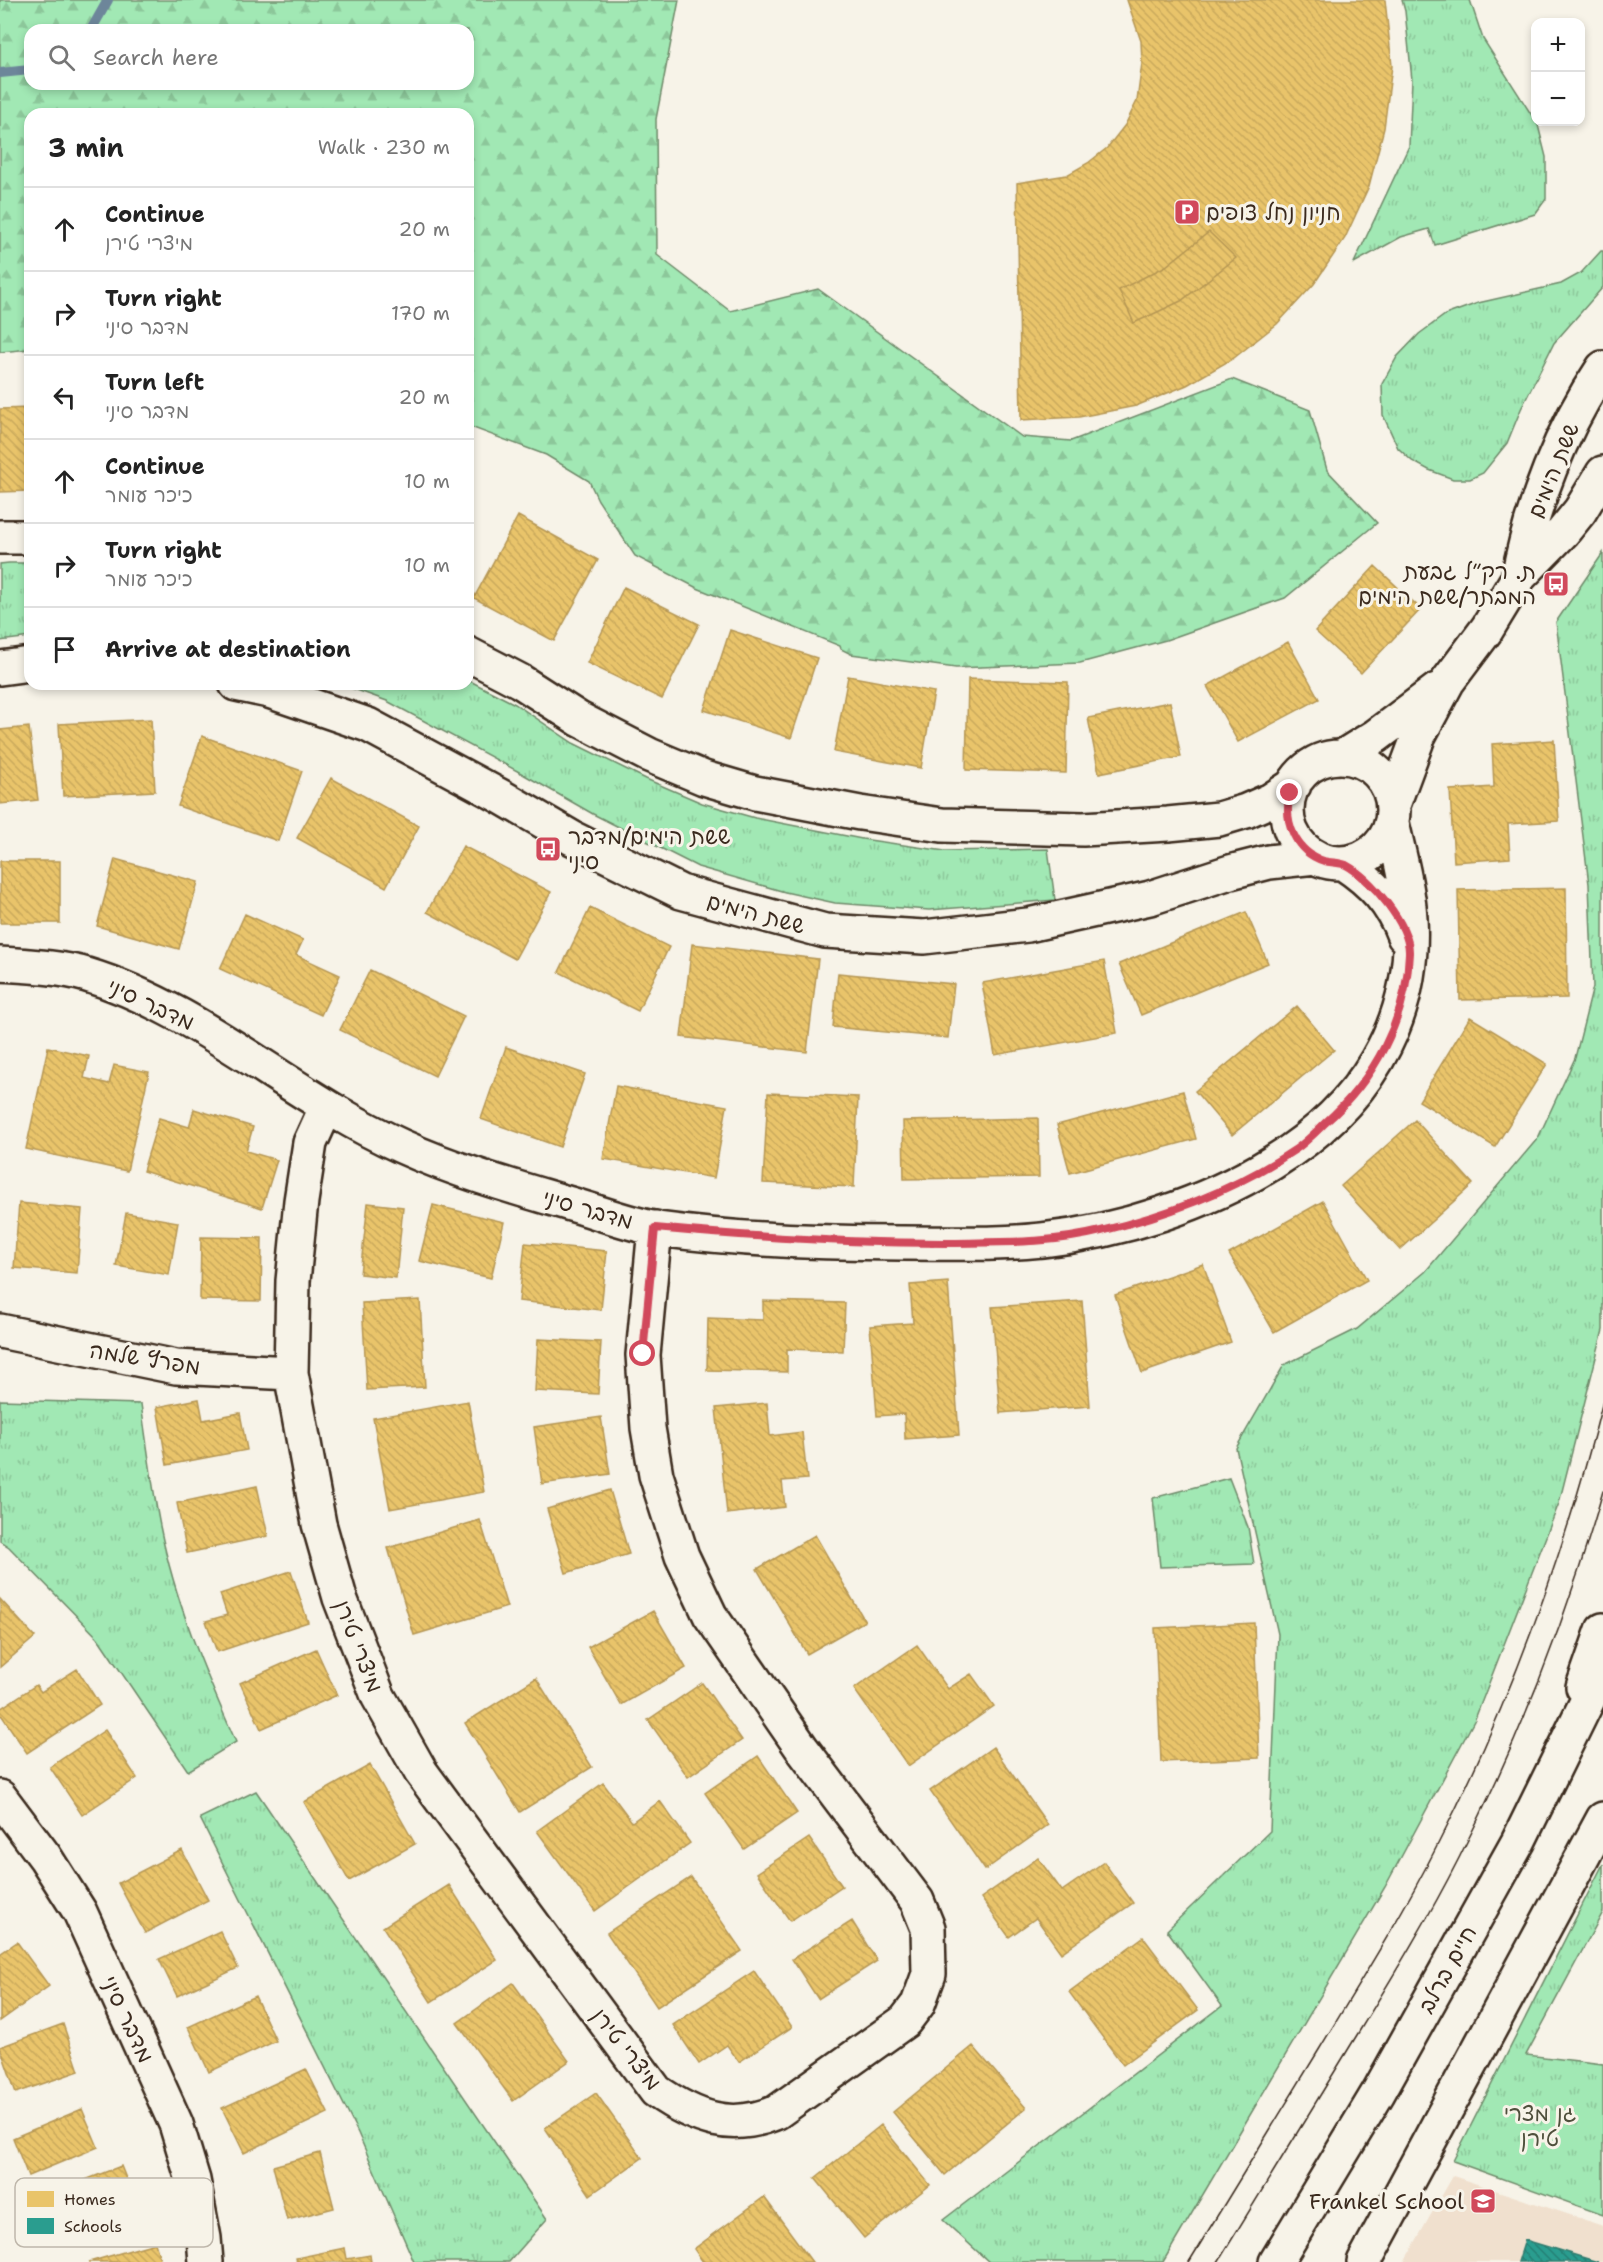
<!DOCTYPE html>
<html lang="en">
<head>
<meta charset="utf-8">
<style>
  :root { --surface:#fff; --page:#f6f6f6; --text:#222; --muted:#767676; --line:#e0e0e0 }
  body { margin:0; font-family:"Shantell Sans","Playpen Sans Hebrew",sans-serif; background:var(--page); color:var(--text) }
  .controls { position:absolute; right:18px; top:18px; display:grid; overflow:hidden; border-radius:12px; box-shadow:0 3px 9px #0003 }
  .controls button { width:54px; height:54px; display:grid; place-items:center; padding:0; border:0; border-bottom:2px solid var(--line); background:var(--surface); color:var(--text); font:30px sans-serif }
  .stop { position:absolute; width:18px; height:18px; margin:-14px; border:4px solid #d1495b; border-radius:50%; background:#fff }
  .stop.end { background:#d1495b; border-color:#fff; box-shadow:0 2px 6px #0008 }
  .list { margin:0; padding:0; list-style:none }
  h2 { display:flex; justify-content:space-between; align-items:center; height:78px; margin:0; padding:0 24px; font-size:26px }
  h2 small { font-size:20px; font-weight:400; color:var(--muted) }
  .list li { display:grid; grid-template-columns:39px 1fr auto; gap:18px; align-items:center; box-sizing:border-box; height:84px; padding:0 24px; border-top:2px solid var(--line) }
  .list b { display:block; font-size:22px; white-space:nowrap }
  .list p { margin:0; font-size:20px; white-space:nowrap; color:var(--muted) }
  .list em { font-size:20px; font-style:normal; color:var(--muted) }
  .icon { flex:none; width:33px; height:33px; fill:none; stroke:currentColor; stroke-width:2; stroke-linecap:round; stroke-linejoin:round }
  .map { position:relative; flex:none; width:1603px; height:2262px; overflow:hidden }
  .search { position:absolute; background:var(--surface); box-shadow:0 3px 9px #0003; left:24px; top:24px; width:450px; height:66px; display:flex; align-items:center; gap:15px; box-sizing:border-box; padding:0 21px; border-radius:18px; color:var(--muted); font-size:22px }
  .panel { position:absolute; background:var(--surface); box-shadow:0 3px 9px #0003; left:24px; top:108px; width:450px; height:582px; border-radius:18px }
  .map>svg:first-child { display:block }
  .built { fill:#f0e0ce }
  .forest { fill:url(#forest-firs); stroke:#6e8969; stroke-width:1.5; fill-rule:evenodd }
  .park { fill:url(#park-tufts); stroke:#6e8969; stroke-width:1.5 }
  .homes { fill:url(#homes-back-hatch); stroke:#b59653; stroke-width:1.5 }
  .schools { fill:url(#schools-back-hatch); stroke:#2f7a6d; stroke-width:1.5 }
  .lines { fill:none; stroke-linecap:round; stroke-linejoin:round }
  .stream { stroke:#6d869a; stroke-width:10 }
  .minor-casing { stroke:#3b2a1e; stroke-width:38 }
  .highway-casing { stroke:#3b2a1e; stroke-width:38 }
  .minor { stroke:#f7f3e8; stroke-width:33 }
  .highway { stroke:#f7f3e8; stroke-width:33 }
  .tram { stroke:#3b2a1e; stroke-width:1.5 }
  .route { stroke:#d1495b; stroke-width:8 }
  .labels { text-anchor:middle; stroke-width:6; stroke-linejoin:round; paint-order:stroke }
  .poi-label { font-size:22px; fill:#3b2a1e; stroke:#f7f3e8; text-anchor:start }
  .street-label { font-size:22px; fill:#3b2a1e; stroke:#f7f3e8 }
  .park-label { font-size:22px; fill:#4f503c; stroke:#f7f3e8 }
  .key { fill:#f7f3e8; stroke:#bfb7ab; stroke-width:1.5 }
  .key-label { font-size:16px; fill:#3b2a1e }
</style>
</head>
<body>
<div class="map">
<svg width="1603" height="2262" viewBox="0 0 1603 2262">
  <defs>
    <pattern id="forest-firs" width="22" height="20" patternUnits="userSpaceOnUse" patternTransform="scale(1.5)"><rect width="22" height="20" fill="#a1e8b4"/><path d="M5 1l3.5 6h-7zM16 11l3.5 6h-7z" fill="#8cc79a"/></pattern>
    <pattern id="park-tufts" width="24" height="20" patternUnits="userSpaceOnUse" patternTransform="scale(1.5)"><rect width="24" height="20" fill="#a1e8b4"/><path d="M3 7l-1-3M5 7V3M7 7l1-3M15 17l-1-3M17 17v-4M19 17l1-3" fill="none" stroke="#8cc79a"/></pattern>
    <pattern id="homes-back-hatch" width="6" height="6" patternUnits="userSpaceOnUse" patternTransform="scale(1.5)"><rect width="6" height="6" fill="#e9c46a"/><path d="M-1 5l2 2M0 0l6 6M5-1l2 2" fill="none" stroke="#c9a95b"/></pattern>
    <pattern id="schools-back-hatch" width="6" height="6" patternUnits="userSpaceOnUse" patternTransform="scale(1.5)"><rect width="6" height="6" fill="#2a9d8f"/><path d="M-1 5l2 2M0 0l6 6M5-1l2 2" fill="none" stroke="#258074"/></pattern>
  </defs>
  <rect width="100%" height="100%" fill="#f7f3e8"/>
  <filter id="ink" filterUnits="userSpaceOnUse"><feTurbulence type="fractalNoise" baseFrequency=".0167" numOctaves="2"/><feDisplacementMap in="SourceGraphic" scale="12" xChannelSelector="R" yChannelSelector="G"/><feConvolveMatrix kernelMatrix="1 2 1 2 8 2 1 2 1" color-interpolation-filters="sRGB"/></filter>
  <g filter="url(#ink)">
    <path class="built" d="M 1453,2176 L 1603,2226 L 1603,2262 L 1404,2262 Z"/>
    <path class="forest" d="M 0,0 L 679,0 L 656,119 L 657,255 L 730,311 L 818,289 L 1022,437 L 1071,441 L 1232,379 L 1310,410 L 1327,470 L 1377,523 L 1285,598 L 1166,640 L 1080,663 L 956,668 L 851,654 L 841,649 L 840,646 L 697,588 L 635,556 L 598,500 L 589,481 L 546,455 L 468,426 L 468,114 L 30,114 L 30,349 L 0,352 ZM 30,30 L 468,30 L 468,84 L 30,84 Z"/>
    <path class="park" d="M 1402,0 L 1470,0 L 1483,39 L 1538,125 L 1546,157 L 1546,199 L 1535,214 L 1435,245 L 1429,229 L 1401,237 L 1354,263 L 1409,146 L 1412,80 L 1405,11 Z
      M 1601,251 L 1603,251 L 1603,287 L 1554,343 L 1521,409 L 1507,443 L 1483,473 L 1470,479 L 1453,479 L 1429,470 L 1412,461 L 1398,448 L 1383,415 L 1382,384 L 1397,357 L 1419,334 L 1445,315 L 1478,303 L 1561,284 L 1581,273 Z
      M 1603,553 L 1603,1330 L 1559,1503 L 1475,1719 L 1385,1887 L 1163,2262 L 989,2262 L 943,2220 L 1222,2006 L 1167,1930 L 1270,1831 L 1278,1634 L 1236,1448 L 1284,1365 L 1357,1329 L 1425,1272 L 1538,1138 L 1575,1058 L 1593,987 L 1589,884 L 1556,622 Z
      M 9,563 L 30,563 L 30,637 L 0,641 L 0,564 Z
      M 468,680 L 515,704 L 573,743 L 646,779 L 702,803 L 755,818 L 862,839 L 945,851 L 1048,849 L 1055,900 L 929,910 L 835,903 L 785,892 L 698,867 L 593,814 L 521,773 L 387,701 L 340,684 L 468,684 Z
      M 0,1400 L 141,1404 C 147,1445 152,1486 160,1526 C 175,1602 205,1672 236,1742 L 188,1771 L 98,1638 L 9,1547 L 0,1541 Z
      M 1229,1478 L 1248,1527 L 1254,1564 L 1160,1567 L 1153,1498 Z
      M 256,1791 L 547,2219 L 509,2262 L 414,2262 L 358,2133 L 200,1818 Z
      M 1603,1864 L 1603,1912 L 1526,2055 L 1603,2064 L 1603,2215 L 1453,2161 Z"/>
    <path class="homes" d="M 1127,0 L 1385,0 L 1392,66 L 1384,128 L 1369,186 L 1345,238 L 1314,284 L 1277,324 L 1234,358 L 1187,385 L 1136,406 L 1079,417 L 1021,420 L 1017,183 L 1067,175 L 1088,163 L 1107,148 L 1125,125 L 1137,101 L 1142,63 L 1141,41 Z
      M 1209,232 L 1236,258 L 1181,301 L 1134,323 L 1119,290 L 1166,266 Z
      M 30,408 L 30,491 L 0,492 L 0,409 Z
      M 518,516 L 598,560 L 554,641 L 474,598 Z
      M 1375,566 L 1421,609 L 1361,673 L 1315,631 Z
      M 624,587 L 699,624 L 662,699 L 587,663 Z
      M 730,630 L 817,658 L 791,738 L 704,710 Z
      M 1288,642 L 1319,699 L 1238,742 L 1207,686 Z
      M 848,676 L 934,692 L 921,768 L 834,752 Z
      M 968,679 L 1068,682 L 1066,773 L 966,770 Z
      M 1170,702 L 1181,757 L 1099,773 L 1088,718 Z
      M 151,719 L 155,791 L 63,796 L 59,724 Z
      M 29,727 L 38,800 L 0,804 L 0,730 Z
      M 202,736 L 302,771 L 278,841 L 178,806 Z
      M 1554,740 L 1559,821 L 1508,824 L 1510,858 L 1454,862 L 1450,790 L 1494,787 L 1492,744 Z
      M 331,778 L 419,826 L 386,887 L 297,838 Z
      M 463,846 L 551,892 L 515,959 L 427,912 Z
      M 115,859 L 198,882 L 179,949 L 97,926 Z
      M 0,861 L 60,861 L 60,923 L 0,923 Z
      M 1566,888 L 1567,998 L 1460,1000 L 1458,890 Z
      M 590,908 L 669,947 L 638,1011 L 559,972 Z
      M 1246,912 L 1268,963 L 1141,1015 L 1119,964 Z
      M 245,914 L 303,940 L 296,955 L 340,975 L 321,1015 L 220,969 Z
      M 692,944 L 818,959 L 807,1052 L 681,1037 Z
      M 1104,961 L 1117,1033 L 995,1055 L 982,983 Z
      M 370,970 L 464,1016 L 435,1076 L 340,1030 Z
      M 838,973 L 954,984 L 948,1038 L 833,1027 Z
      M 1297,1006 L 1334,1050 L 1232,1135 L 1195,1091 Z
      M 1470,1017 L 1547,1064 L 1495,1147 L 1419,1101 Z
      M 48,1047 L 89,1056 L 84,1078 L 109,1084 L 114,1065 L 149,1072 L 127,1171 L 26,1149 Z
      M 506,1047 L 585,1074 L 560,1147 L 481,1119 Z
      M 616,1086 L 727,1106 L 714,1178 L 603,1159 Z
      M 1183,1091 L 1196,1139 L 1070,1173 L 1057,1125 Z
      M 768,1093 L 858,1097 L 854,1187 L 763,1183 Z
      M 194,1109 L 253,1127 L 246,1151 L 277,1160 L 262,1208 L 143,1171 L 159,1118 L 189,1127 Z
      M 1038,1118 L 1039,1177 L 904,1179 L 903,1121 Z
      M 1415,1120 L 1473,1184 L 1400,1250 L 1341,1186 Z
      M 1323,1201 L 1367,1280 L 1274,1332 L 1229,1254 Z
      M 19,1203 L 82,1209 L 77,1273 L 14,1268 Z
      M 368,1203 L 403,1207 L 396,1278 L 360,1274 Z
      M 433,1205 L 504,1222 L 491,1278 L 419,1261 Z
      M 126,1213 L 178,1222 L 169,1275 L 116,1266 Z
      M 201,1237 L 262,1238 L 261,1301 L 200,1300 Z
      M 525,1243 L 607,1251 L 601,1310 L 519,1301 Z
      M 1203,1264 L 1231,1342 L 1142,1373 L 1115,1295 Z
      M 948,1282 L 959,1435 L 905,1439 L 904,1414 L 877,1416 L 870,1326 L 913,1323 L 910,1285 Z
      M 420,1300 L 425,1387 L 367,1390 L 362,1303 Z
      M 763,1301 L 845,1303 L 843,1351 L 787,1349 L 787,1372 L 707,1370 L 708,1318 L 763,1320 Z
      M 1082,1301 L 1090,1406 L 1000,1413 L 992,1307 Z
      M 538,1339 L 601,1342 L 598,1394 L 535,1391 Z
      M 199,1399 L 203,1420 L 240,1413 L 247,1450 L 167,1465 L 157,1407 Z
      M 468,1401 L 484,1492 L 390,1509 L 373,1418 Z
      M 767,1403 L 770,1436 L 802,1432 L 807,1479 L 782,1481 L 785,1507 L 727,1514 L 716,1408 Z
      M 601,1417 L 610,1474 L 542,1484 L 534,1427 Z
      M 257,1486 L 268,1536 L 187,1553 L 177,1503 Z
      M 610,1490 L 629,1554 L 566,1573 L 547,1509 Z
      M 480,1520 L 507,1607 L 414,1635 L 388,1548 Z
      M 815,1535 L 865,1621 L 807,1654 L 757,1569 Z
      M 291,1571 L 308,1622 L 217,1652 L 206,1621 L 227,1615 L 220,1594 Z
      M 0,1599 L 35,1637 L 0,1667 Z
      M 653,1611 L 686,1668 L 621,1705 L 588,1647 Z
      M 1254,1623 L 1259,1758 L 1161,1762 L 1155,1628 Z
      M 917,1645 L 948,1689 L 971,1674 L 994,1706 L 908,1766 L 854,1689 Z
      M 316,1649 L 337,1695 L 261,1729 L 240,1683 Z
      M 77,1669 L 100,1705 L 27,1753 L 0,1713 L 0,1709 L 36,1685 L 41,1692 Z
      M 536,1678 L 592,1767 L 520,1812 L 465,1723 Z
      M 702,1683 L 742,1740 L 688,1777 L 648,1720 Z
      M 105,1730 L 137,1778 L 82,1815 L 50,1767 Z
      M 993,1747 L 1048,1825 L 985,1870 L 930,1791 Z
      M 758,1756 L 797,1813 L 744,1849 L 705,1793 Z
      M 370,1765 L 415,1844 L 349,1881 L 304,1802 Z
      M 603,1783 L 632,1822 L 660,1801 L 690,1843 L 595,1911 L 537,1831 Z
      M 809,1838 L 842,1886 L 790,1921 L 757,1873 Z
      M 182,1850 L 208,1900 L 145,1933 L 118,1883 Z
      M 1038,1858 L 1062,1891 L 1104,1862 L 1133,1903 L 1061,1953 L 1036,1918 L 1009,1937 L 981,1898 Z
      M 691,1877 L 742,1951 L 657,2007 L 607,1933 Z
      M 449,1885 L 497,1960 L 431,2002 L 383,1927 Z
      M 852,1921 L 877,1961 L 818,1999 L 792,1959 Z
      M 220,1931 L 238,1968 L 177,1996 L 159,1959 Z
      M 1143,1937 L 1198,2010 L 1123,2065 L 1069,1992 Z
      M 17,1942 L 49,1986 L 0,2021 L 0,1954 Z
      M 754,1971 L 792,2027 L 739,2062 L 727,2045 L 699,2064 L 673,2025 Z
      M 513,1983 L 569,2061 L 513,2101 L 457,2023 Z
      M 255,1996 L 276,2041 L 209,2072 L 188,2027 Z
      M 63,2024 L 79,2071 L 16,2093 L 0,2047 Z
      M 973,2046 L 1026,2108 L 945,2175 L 893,2112 Z
      M 306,2069 L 328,2113 L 244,2153 L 222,2108 Z
      M 596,2093 L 642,2158 L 590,2195 L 545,2128 Z
      M 82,2109 L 98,2147 L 28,2176 L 13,2138 Z
      M 881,2125 L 930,2185 L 864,2238 L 815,2178 Z
      M 320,2153 L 334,2208 L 287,2220 L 273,2166 Z
      M 121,2166 L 138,2208 L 59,2239 L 42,2197 Z
      M 764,2197 L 812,2262 L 703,2262 L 694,2249 Z
      M 155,2243 L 161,2262 L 89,2262 Z
      M 345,2248 L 347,2259 L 370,2255 L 371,2262 L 297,2262 L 296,2258 Z"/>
    <path class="schools" d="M 1525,2240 L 1598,2262 L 1518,2262 Z"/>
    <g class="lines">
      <path class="stream" d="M 91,30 L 108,0
        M 0,73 L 30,70"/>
      <defs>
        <path id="minor" d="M 0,537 L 30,537
          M 1518,578 C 1532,505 1561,430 1603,368
          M 468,654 L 520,681 L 579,719 L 649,755 L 704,778 L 755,793 L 860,813 L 942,825 L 1083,829 L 1168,824 L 1219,819 L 1246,811 L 1271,800 L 1294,785
          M 0,668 L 30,664
          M 236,684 L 269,691 L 368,725 L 500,796 L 572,838 L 681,892 L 825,931 L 924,937 L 1028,925 L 1150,898 L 1230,872 L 1269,862 L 1315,857
          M 1342,757 L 1376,736 L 1437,690
          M1287 810a53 53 0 1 1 106 0a53 53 0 1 1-106 0Z
          M 1393,805 L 1419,735 L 1448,681 L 1487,629 L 1518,578 L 1563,532 L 1580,511 L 1603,473
          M 1343,863 C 1372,882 1392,903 1404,936
          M 0,964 C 28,966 59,967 87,975 C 202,1010 292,1097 401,1146 C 456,1171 516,1188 574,1205 C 601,1213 630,1224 658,1229 C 738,1240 822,1243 902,1243 C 949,1243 996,1245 1042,1240 C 1119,1232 1206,1204 1272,1163 C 1362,1108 1416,1025 1410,918 C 1408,886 1399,854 1392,823
          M 326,1108 L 310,1143 L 301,1201 L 293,1281 L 291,1373 L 319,1524 L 340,1598 L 378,1696 L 421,1772 L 656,2091 C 695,2118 731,2132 777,2112 L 905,2021 L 918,2004 L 929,1974 L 928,1928 L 917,1901 L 803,1750 L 710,1615 L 682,1556 L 656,1475 L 648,1428 L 643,1355 L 655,1228
          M 0,1331 L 176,1367 L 291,1373
          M 0,1797 L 45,1857 L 80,1912 L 176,2124 L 193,2180 L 204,2238 L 206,2262"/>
        <path id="highway" d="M 1583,1687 L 1603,1630
          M 1276,2262 L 1378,2093 L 1518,1842 L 1603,1669
          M 1364,2262 L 1603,1819"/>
      </defs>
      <use href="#minor" class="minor-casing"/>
      <use href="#highway" class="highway-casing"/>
      <use href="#minor" class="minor"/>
      <use href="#highway" class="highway"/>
      <path class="tram" d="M 1189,2262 C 1233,2191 1276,2119 1320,2048 C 1360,1982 1401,1917 1436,1848 C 1509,1706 1564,1555 1603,1401
        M 1218,2262 C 1261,2192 1303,2123 1346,2053 C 1385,1989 1425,1925 1459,1858 C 1519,1740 1567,1618 1603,1491"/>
    </g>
  </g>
  <g class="lines" filter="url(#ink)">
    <path class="route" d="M 643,1354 L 655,1228 C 752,1237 847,1243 945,1243 C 996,1242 1050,1244 1101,1231 C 1168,1215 1238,1188 1296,1149 C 1306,1142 1316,1132 1325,1123 C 1374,1080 1407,1019 1409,953 C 1410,924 1370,878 1346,865 C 1339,862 1331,863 1324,861 C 1295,852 1283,821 1290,793"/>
  </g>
  <defs>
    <symbol id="parking-square" viewBox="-11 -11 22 22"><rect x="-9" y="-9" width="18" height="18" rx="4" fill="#d1495b" stroke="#f7f3e8"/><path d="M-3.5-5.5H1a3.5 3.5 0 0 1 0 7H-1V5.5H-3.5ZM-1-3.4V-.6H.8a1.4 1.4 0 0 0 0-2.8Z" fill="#fff"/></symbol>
    <symbol id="bus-square" viewBox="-11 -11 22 22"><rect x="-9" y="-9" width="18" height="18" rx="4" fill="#d1495b" stroke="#f7f3e8"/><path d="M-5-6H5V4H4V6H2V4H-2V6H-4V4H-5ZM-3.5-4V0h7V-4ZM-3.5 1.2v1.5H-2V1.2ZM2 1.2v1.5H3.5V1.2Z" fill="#fff"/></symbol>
    <symbol id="school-square" viewBox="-11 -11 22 22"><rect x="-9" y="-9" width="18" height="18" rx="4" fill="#d1495b" stroke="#f7f3e8"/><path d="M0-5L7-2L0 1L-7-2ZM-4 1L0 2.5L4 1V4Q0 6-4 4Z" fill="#fff"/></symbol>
  </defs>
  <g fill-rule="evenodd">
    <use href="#parking-square" x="1172" y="197" width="30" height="30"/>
    <use href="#bus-square" x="1541" y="569" width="30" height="30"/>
    <use href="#bus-square" x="533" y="834" width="30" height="30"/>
    <use href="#school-square" x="1468" y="2186" width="30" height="30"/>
  </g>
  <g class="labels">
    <g class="poi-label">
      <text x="1206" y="220">חניון נחל צופים</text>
      <text x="1536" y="579" text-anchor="end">ת. רק״ל גבעת<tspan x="1536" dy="25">המבתר/ששת הימים</tspan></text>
      <text x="568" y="844">ששת הימים/מדבר<tspan x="568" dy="25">סיני</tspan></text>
      <text x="1464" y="2209" text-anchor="end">Frankel School</text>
    </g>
    <g class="street-label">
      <text transform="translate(1553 470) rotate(-68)" y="8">ששת הימים</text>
      <text transform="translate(756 913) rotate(15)" y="8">ששת הימים</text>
      <text transform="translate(151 1004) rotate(25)" y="8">מדבר סיני</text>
      <text transform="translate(588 1209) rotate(16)" y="8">מדבר סיני</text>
      <text transform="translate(145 1358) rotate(9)" y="8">מפרץ שלמה</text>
      <text transform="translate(359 1646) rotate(69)" y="8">מיצרי טירן</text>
      <text transform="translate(1447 1969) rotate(-61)" y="8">חיים ברלב</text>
      <text transform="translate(128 2019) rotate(65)" y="8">מדבר סיני</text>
      <text transform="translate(627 2049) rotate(52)" y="8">מיצרי טירן</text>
    </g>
    <g class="park-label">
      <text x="1540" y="2121">גן מצרי<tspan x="1540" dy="25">טירן</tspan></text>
    </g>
  </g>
  <rect x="15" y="2178" width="198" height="69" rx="9" class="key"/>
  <rect x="27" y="2191" width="27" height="16" fill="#e9c46a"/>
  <rect x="27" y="2218" width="27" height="16" fill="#2a9d8f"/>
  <g class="key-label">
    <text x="64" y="2205">Homes</text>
    <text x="64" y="2232">Schools</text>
  </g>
</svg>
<div class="controls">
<button>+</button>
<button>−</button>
</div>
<div class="stop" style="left:643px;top:1354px"></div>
<div class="stop end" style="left:1290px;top:793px"></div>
<div class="search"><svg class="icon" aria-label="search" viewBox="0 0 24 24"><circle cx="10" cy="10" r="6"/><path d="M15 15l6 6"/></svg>Search here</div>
<section class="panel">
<h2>3 min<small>Walk · 230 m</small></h2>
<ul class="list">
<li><svg class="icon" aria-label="ahead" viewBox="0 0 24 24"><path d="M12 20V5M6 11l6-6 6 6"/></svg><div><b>Continue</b><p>מיצרי טירן</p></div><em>20 m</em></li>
<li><svg class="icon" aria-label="right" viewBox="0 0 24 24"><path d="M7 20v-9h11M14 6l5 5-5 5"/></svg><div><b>Turn right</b><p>מדבר סיני</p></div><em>170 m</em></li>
<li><svg class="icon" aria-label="left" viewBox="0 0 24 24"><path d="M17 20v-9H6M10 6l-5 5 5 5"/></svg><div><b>Turn left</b><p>מדבר סיני</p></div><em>20 m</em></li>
<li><svg class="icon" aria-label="ahead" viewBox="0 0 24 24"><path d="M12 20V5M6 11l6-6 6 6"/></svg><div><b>Continue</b><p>כיכר עומר</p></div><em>10 m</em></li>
<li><svg class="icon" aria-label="right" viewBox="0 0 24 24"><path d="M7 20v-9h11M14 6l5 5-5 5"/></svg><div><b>Turn right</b><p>כיכר עומר</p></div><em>10 m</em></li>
<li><svg class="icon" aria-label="arrive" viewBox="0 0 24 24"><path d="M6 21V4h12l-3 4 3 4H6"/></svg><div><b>Arrive at destination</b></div></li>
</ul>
</section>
</div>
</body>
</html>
